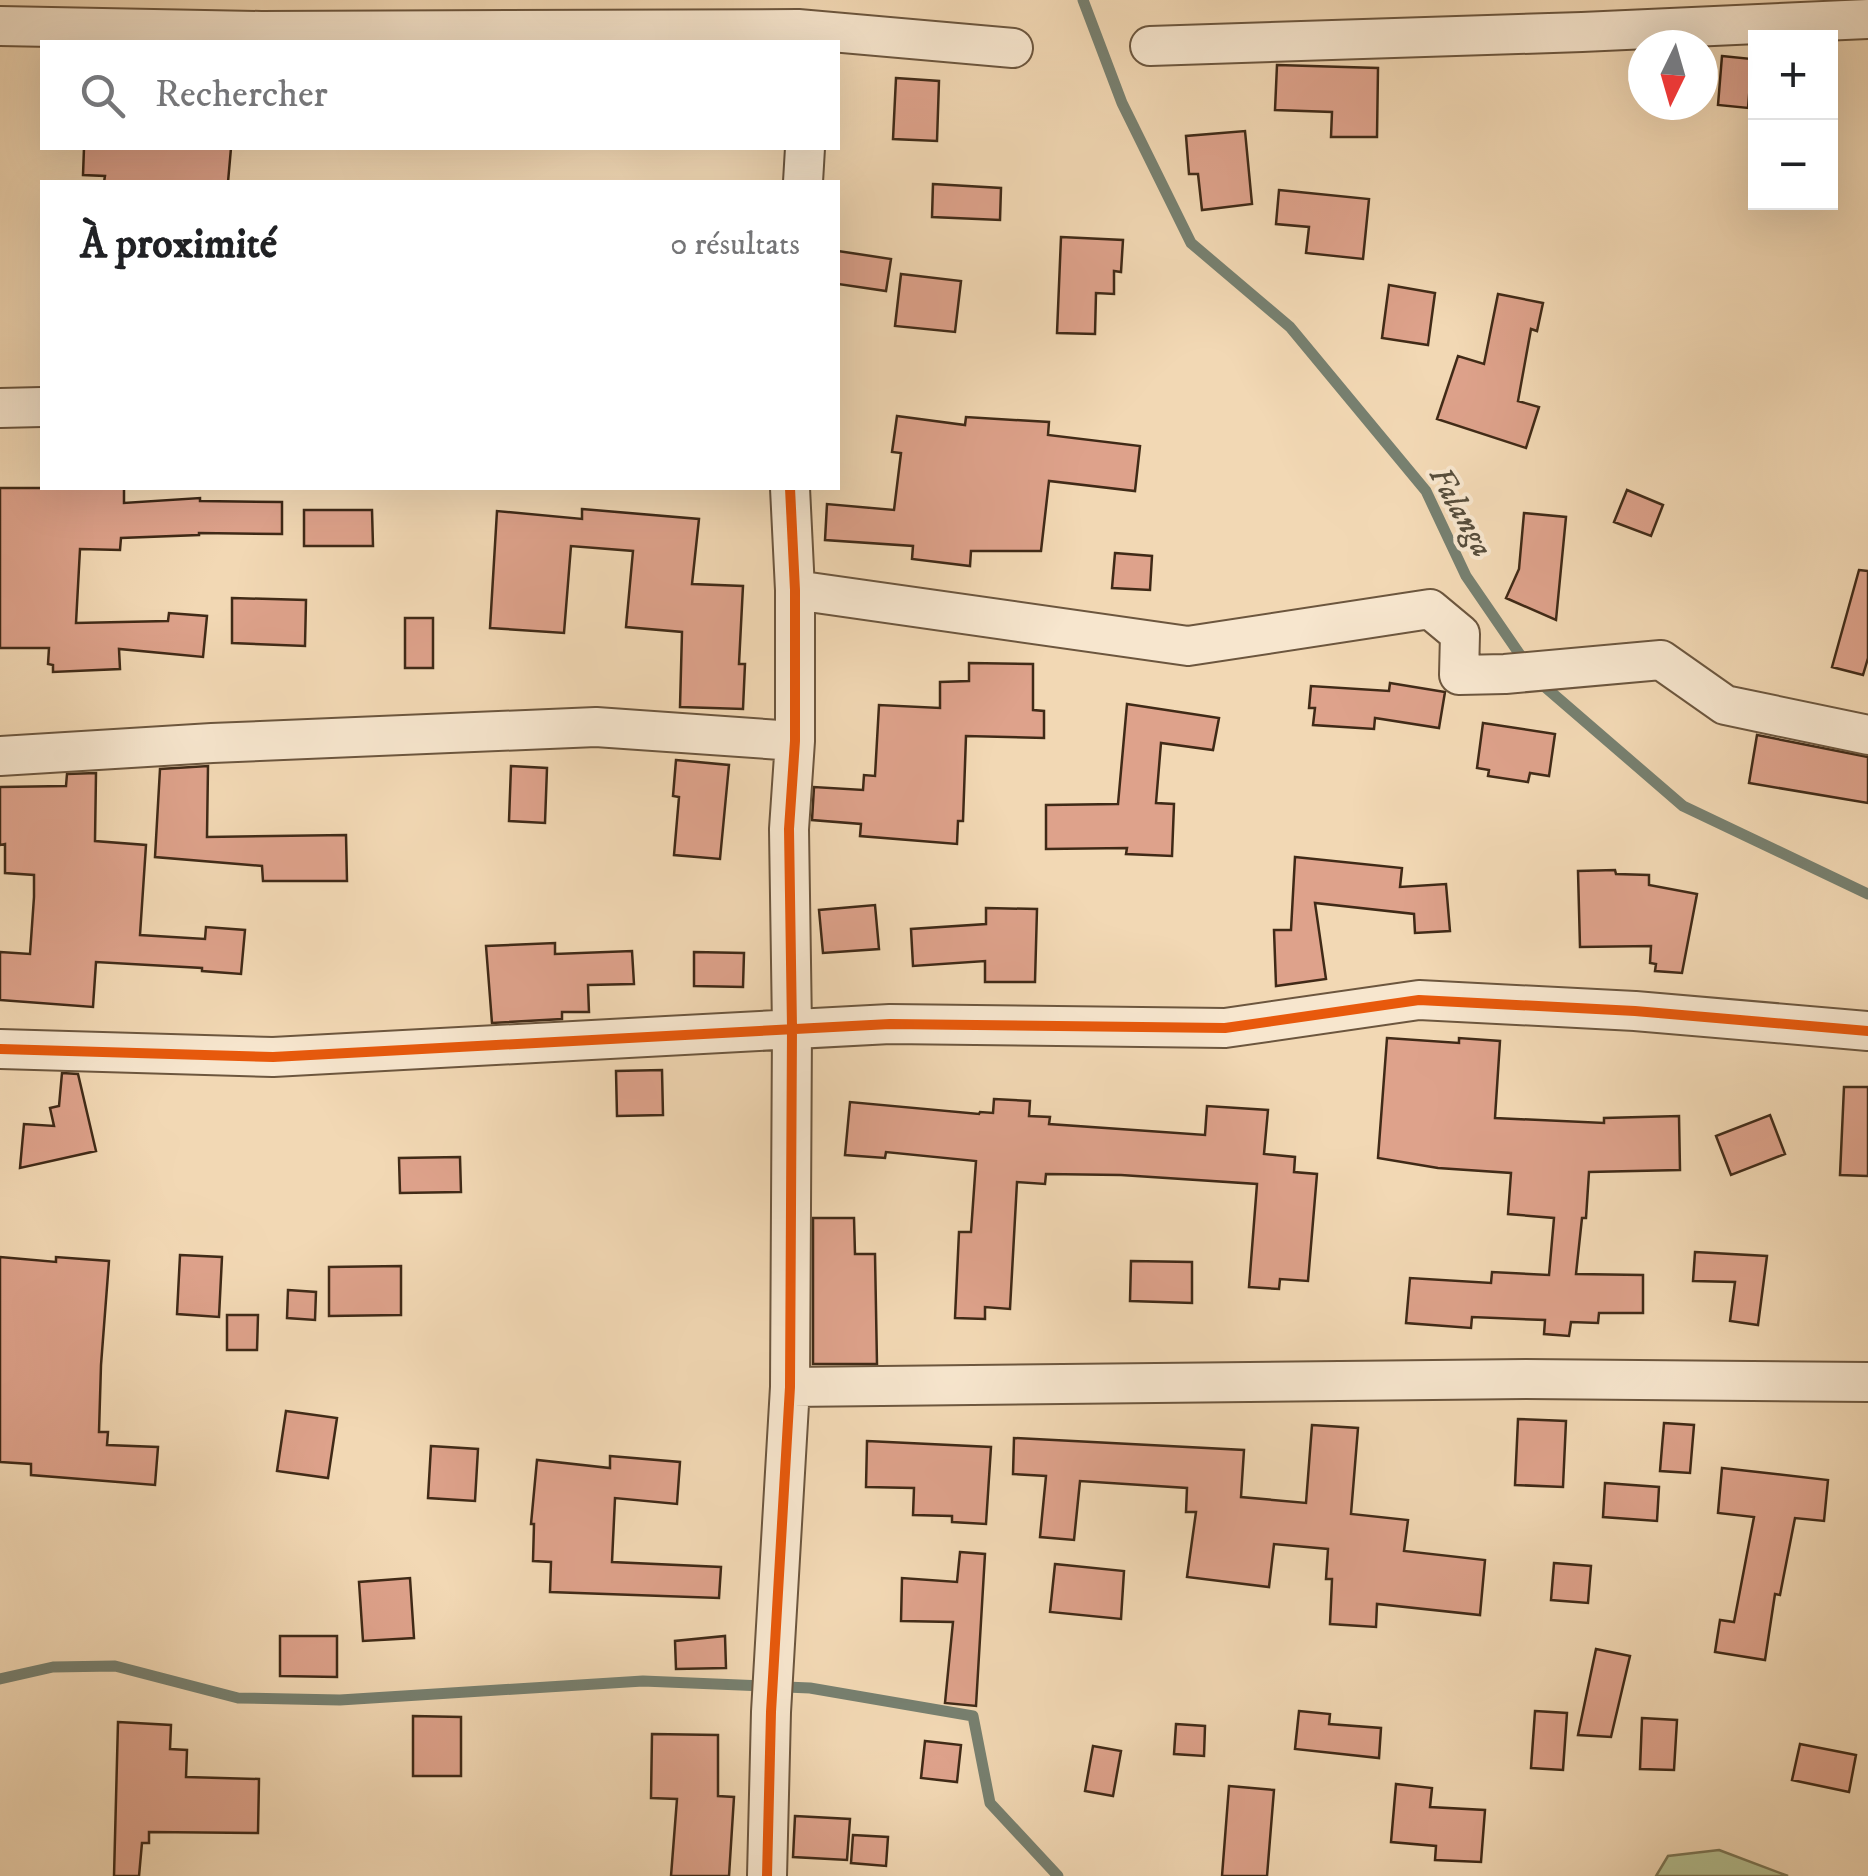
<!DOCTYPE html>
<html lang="fr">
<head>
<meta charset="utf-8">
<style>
  :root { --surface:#fff; --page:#f6f6f6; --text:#202124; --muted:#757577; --line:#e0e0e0 }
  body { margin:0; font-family:"IM FELL DW Pica",serif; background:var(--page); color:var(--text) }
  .controls { position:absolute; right:30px; top:30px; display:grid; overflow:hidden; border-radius:0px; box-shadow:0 10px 40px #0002 }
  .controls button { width:90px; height:90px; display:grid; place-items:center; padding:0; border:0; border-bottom:2px solid var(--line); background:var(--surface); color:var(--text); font:50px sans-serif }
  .compass { position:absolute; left:1628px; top:30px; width:90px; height:90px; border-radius:50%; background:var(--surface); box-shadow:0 10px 40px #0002; rotate:185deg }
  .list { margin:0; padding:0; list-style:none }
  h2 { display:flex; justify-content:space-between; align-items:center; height:130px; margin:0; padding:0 40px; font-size:42px }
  h2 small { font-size:32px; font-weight:400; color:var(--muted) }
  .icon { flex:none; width:55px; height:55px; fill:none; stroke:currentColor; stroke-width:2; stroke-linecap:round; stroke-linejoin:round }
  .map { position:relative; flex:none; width:1868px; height:1876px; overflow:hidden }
  .search { position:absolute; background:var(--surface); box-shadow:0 10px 40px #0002; left:40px; top:40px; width:800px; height:110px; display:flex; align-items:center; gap:25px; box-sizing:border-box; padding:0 35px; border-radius:0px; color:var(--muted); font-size:38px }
  .panel { position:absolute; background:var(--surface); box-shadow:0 10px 40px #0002; left:40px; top:180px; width:800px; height:310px; border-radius:0px }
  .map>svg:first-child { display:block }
  .green { fill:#b4c091; stroke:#7a7554; stroke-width:2.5 }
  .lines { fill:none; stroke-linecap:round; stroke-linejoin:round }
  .stream { stroke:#778070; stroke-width:11 }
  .building { fill:#dea28b; stroke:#402a17; stroke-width:2.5 }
  .minor-casing { stroke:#6c563e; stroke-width:42 }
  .minor { stroke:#f7e6ce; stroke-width:38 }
  .cycleway-casing { stroke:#f7e6ce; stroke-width:16 }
  .cycleway { stroke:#e8590c; stroke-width:10 }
  .labels { text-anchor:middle; stroke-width:8; stroke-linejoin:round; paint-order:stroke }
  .water-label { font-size:32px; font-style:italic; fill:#574e3c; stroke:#f7e6ce }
</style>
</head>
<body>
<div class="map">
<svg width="1868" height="1876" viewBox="0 0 1868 1876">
  <rect width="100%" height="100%" fill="#f2d8b4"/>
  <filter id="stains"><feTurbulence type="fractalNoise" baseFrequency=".002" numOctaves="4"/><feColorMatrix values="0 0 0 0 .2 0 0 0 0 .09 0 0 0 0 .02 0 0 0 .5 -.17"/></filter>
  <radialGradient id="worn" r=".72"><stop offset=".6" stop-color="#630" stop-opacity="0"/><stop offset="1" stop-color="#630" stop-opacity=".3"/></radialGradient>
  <path class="green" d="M 1719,1850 L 1788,1876 L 1656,1876 L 1668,1856 Z"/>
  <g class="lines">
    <path class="stream" d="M 1083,0 L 1122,103 L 1191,243 L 1290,327 L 1426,491 L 1466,576 L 1527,665
      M 1537,680 L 1683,806 L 1868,894
      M 0,1679 L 53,1667 L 115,1666 L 238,1698 L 340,1700 L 643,1681 L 810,1688 L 973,1716 L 990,1803 L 1058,1876"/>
  </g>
  <path class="building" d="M 1722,56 L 1752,59 L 1748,108 L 1718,105 Z
    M 1277,65 L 1378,68 L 1377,137 L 1331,137 L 1332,112 L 1275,110 Z
    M 896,78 L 939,81 L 937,141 L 893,139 Z
    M 1245,131 L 1252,204 L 1202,210 L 1198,174 L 1189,174 L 1186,136 Z
    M 84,148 L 231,148 L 228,182 L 104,182 L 105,176 L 83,175 Z
    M 933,184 L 1001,188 L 1000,220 L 932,217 Z
    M 1279,190 L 1369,199 L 1363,259 L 1306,253 L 1309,227 L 1276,224 Z
    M 1061,237 L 1123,240 L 1121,272 L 1114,271 L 1114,294 L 1096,293 L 1095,334 L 1057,333 Z
    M 838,251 L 891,259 L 886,291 L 838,284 Z
    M 901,274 L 961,281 L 955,332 L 895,326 Z
    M 1389,285 L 1435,293 L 1428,345 L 1382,338 Z
    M 1498,294 L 1543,303 L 1537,331 L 1531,329 L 1518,401 L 1539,407 L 1526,448 L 1437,419 L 1458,356 L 1484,364 Z
    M 897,416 L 965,425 L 966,417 L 1049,422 L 1048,435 L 1140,446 L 1135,491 L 1049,481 L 1041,551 L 971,551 L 970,566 L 912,559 L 913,546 L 825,540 L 827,504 L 894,510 L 901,453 L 892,452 Z
    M 0,488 L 124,488 L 124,503 L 200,498 L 200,501 L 282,502 L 282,534 L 199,533 L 199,535 L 121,538 L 120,550 L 80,549 L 76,623 L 168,621 L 169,613 L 207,616 L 203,657 L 119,649 L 120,669 L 53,672 L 53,665 L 48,664 L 49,648 L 0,648 Z
    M 1627,490 L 1663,505 L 1651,536 L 1614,522 Z
    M 582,509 L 699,519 L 692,584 L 743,586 L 739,664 L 745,664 L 743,709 L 680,707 L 682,632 L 626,627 L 633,551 L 571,546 L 564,633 L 490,628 L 497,511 L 582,519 Z
    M 304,510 L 372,510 L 373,546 L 304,546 Z
    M 1524,513 L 1566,517 L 1556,620 L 1506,598 L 1519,569 Z
    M 1115,553 L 1152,556 L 1150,590 L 1112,588 Z
    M 1859,570 L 1868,571 L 1868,658 L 1863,675 L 1832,667 Z
    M 232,598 L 306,600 L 305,646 L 232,643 Z
    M 405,618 L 433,618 L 433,668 L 405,668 Z
    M 969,663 L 1033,664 L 1033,710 L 1044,711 L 1044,738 L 966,736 L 963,821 L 958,821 L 957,844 L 860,836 L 861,824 L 812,820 L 814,787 L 863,790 L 864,775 L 875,776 L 879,705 L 940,708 L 940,682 L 969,681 Z
    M 1390,683 L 1445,692 L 1439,728 L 1375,718 L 1374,729 L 1313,725 L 1315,708 L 1309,708 L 1311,686 L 1389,691 Z
    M 1127,704 L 1219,718 L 1213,750 L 1161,743 L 1156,803 L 1174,804 L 1172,856 L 1126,854 L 1127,848 L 1046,849 L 1046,805 L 1118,804 Z
    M 1483,723 L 1555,734 L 1549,776 L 1530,773 L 1528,782 L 1488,776 L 1489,770 L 1477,768 Z
    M 1757,735 L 1868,757 L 1868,803 L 1749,783 Z
    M 676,760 L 729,765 L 720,859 L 674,855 L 679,797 L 673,796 Z
    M 208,766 L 207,837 L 346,835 L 347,881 L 263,881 L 262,866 L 155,857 L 160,769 Z
    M 511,766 L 547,768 L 545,823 L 509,821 Z
    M 96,773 L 95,841 L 146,845 L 140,935 L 205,939 L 206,927 L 245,930 L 241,974 L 202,971 L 202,968 L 96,962 L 93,1007 L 0,1000 L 0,952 L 30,954 L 34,897 L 34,875 L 5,873 L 5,844 L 0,845 L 0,787 L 66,786 L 67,774 Z
    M 1295,857 L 1402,868 L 1400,887 L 1446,884 L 1450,931 L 1415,933 L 1414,914 L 1315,903 L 1326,979 L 1276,986 L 1274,930 L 1291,930 Z
    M 1615,870 L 1616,874 L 1649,875 L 1649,885 L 1697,894 L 1682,973 L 1655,971 L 1656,964 L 1650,963 L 1651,946 L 1580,947 L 1578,871 Z
    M 875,905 L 879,949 L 823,953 L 819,910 Z
    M 986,908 L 1037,909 L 1035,982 L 985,982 L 985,961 L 913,966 L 911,929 L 986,924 Z
    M 555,943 L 555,954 L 632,951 L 634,984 L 588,985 L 589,1012 L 562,1012 L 562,1019 L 492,1023 L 486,946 Z
    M 694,952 L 744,953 L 743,987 L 694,986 Z
    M 1387,1038 L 1459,1043 L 1459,1038 L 1500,1041 L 1495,1118 L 1604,1123 L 1604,1118 L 1679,1116 L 1680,1170 L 1589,1172 L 1586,1218 L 1582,1218 L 1576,1274 L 1643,1275 L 1643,1313 L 1599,1313 L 1598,1323 L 1571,1322 L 1569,1336 L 1544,1334 L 1545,1320 L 1472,1317 L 1471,1328 L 1406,1323 L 1410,1278 L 1491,1283 L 1492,1272 L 1549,1275 L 1554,1218 L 1508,1214 L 1511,1173 L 1438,1168 L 1378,1158 Z
    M 662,1070 L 663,1115 L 617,1116 L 616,1071 Z
    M 62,1073 L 78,1074 L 96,1151 L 20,1168 L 24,1124 L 54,1126 L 50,1108 L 59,1106 Z
    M 1844,1087 L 1868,1087 L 1868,1176 L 1840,1175 Z
    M 994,1099 L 1030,1101 L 1029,1116 L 1050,1117 L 1049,1124 L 1205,1135 L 1207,1106 L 1268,1110 L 1264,1154 L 1295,1157 L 1294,1172 L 1317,1174 L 1308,1281 L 1280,1279 L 1279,1289 L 1249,1287 L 1257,1184 L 1121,1175 L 1046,1174 L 1045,1184 L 1017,1182 L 1010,1309 L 985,1307 L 985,1319 L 955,1318 L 959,1232 L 971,1232 L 976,1161 L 886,1152 L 885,1158 L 845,1155 L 850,1102 L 979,1114 L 980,1112 L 993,1113 Z
    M 1770,1115 L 1785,1154 L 1731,1175 L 1716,1136 Z
    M 460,1157 L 461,1192 L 400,1193 L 399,1158 Z
    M 813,1218 L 854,1218 L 855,1254 L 875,1254 L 877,1364 L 813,1364 Z
    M 1695,1252 L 1767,1256 L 1758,1325 L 1730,1321 L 1735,1282 L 1693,1281 Z
    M 180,1255 L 222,1257 L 219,1317 L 177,1314 Z
    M 0,1257 L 56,1262 L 56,1257 L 109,1261 L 101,1365 L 99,1432 L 108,1432 L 107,1445 L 158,1447 L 155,1485 L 31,1475 L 31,1464 L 0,1462 Z
    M 1131,1261 L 1192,1262 L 1192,1303 L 1130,1301 Z
    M 401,1266 L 401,1315 L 329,1316 L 329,1267 Z
    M 288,1290 L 316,1292 L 315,1320 L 287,1318 Z
    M 227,1315 L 258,1315 L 257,1350 L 227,1350 Z
    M 286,1411 L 337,1418 L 328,1478 L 277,1471 Z
    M 1518,1419 L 1566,1421 L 1563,1487 L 1515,1485 Z
    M 1664,1423 L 1694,1425 L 1690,1473 L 1660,1471 Z
    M 1312,1425 L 1358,1428 L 1351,1514 L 1408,1520 L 1404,1551 L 1485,1560 L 1480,1615 L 1377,1604 L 1376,1627 L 1330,1624 L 1332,1579 L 1326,1579 L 1328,1549 L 1274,1544 L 1269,1587 L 1187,1577 L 1196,1512 L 1186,1512 L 1187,1488 L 1080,1481 L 1074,1540 L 1040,1537 L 1046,1476 L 1013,1474 L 1014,1438 L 1244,1450 L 1241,1497 L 1306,1503 Z
    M 867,1441 L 991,1447 L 986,1524 L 952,1522 L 952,1516 L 913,1515 L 914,1488 L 866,1487 Z
    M 431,1446 L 478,1449 L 475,1501 L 428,1498 Z
    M 610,1456 L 680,1462 L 677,1504 L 615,1498 L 612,1562 L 721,1567 L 719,1598 L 550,1592 L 551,1562 L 533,1561 L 534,1524 L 531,1524 L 537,1460 L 610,1468 Z
    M 1722,1468 L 1828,1480 L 1824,1521 L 1795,1518 L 1780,1595 L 1775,1594 L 1765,1660 L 1715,1652 L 1720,1620 L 1734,1622 L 1754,1517 L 1718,1513 Z
    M 1605,1483 L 1659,1487 L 1657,1521 L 1603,1517 Z
    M 960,1552 L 985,1554 L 976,1706 L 945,1703 L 953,1622 L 901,1621 L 902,1578 L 957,1582 Z
    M 1554,1563 L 1591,1566 L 1588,1603 L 1551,1600 Z
    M 1055,1564 L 1124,1571 L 1121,1619 L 1050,1612 Z
    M 410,1578 L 414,1638 L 363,1641 L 359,1582 Z
    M 280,1636 L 337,1636 L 337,1677 L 280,1676 Z
    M 725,1636 L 726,1668 L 676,1669 L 675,1641 Z
    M 1596,1649 L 1630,1656 L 1611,1737 L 1578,1735 Z
    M 1299,1711 L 1330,1714 L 1329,1724 L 1381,1728 L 1379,1758 L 1295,1749 Z
    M 1535,1711 L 1567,1713 L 1563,1770 L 1531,1768 Z
    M 413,1716 L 461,1717 L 461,1776 L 413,1776 Z
    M 1642,1718 L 1677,1720 L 1674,1770 L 1640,1769 Z
    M 118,1722 L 171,1725 L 170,1749 L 187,1750 L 186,1777 L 259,1779 L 258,1833 L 149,1832 L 149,1843 L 142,1843 L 139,1876 L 114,1876 Z
    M 1176,1724 L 1205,1726 L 1204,1756 L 1174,1754 Z
    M 652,1734 L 718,1735 L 718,1796 L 734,1797 L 729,1876 L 671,1876 L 677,1799 L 651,1798 Z
    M 925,1741 L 961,1745 L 957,1782 L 921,1778 Z
    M 1800,1744 L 1856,1755 L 1849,1792 L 1792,1780 Z
    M 1093,1746 L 1121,1751 L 1113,1796 L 1085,1791 Z
    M 1396,1784 L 1432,1788 L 1430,1807 L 1485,1810 L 1481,1862 L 1435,1860 L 1436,1846 L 1391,1842 Z
    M 1229,1786 L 1274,1790 L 1267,1876 L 1222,1876 Z
    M 795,1816 L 850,1819 L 847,1860 L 793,1857 Z
    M 853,1835 L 888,1837 L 886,1866 L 851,1863 Z"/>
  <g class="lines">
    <defs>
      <path id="minor" d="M 0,26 L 261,31 L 798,29 L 1013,48
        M 1150,46 L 1582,32 L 1868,19
        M 803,182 L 805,148
        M 0,408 L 42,407
        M 795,590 L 1188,646 L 1430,609 L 1460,634 L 1459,675 L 1505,674 L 1661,660 L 1725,705 L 1868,735
        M 0,756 L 212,743 L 596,727 L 795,741
        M 0,1049 L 273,1057 L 890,1024 L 1225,1028 L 1419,1000 L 1635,1011 L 1868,1031
        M 790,1387 L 1526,1379 L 1868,1382
        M 767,1876 L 771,1712 L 790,1387 L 792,1028 L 789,829 L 795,741 L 795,590 L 790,488"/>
    </defs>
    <use href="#minor" class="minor-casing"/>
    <use href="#minor" class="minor"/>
    <defs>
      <path id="cycleway" d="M 0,1049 L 273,1057 L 890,1024 L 1225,1028 L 1419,1000 L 1635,1011 L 1868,1031
        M 767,1876 L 771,1712 L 790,1387 L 792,1028 L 789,829 L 795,741 L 795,590 L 790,488"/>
    </defs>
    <use href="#cycleway" class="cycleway-casing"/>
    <use href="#cycleway" class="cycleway"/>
  </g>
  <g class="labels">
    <g class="water-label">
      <text transform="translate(1462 511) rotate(61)" y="11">Falanga</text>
    </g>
  </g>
  <rect width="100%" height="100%" filter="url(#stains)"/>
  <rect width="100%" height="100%" fill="url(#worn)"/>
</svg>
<div class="controls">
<button>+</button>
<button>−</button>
</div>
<svg class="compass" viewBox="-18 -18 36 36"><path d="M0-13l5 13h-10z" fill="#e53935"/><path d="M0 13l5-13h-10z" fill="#757577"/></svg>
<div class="search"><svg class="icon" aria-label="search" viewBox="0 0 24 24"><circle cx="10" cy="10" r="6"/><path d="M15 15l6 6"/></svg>Rechercher</div>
<section class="panel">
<h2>À proximité<small>0 résultats</small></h2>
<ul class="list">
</ul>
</section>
</div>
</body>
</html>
